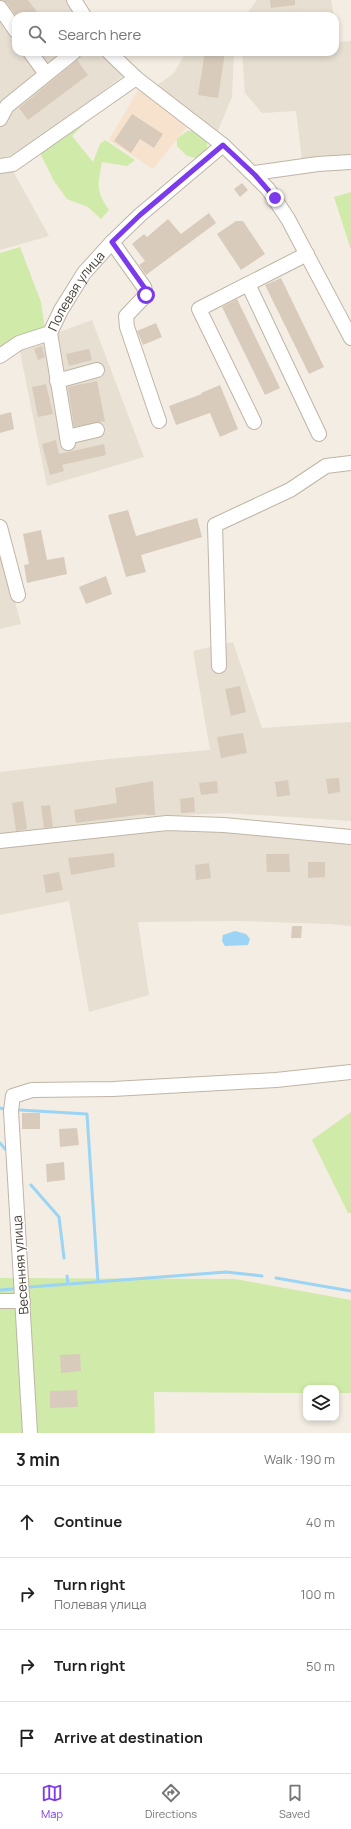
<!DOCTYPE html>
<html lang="en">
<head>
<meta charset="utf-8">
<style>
  :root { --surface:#fff; --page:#f6f6f6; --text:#222; --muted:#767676; --line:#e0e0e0; --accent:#7c3aed }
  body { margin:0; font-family:Manrope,sans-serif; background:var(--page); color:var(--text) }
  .controls { position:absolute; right:12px; bottom:12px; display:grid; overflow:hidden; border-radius:8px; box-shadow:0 2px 6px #0003 }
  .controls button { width:36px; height:36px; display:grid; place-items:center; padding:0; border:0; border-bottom:1px solid var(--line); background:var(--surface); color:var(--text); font:20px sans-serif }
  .stop { position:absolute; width:12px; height:12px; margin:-9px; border:3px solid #7c3aed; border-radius:50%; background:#fff }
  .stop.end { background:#7c3aed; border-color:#fff; box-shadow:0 1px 4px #0008 }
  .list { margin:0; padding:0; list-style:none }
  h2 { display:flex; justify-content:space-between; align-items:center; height:52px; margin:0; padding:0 16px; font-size:17px }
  h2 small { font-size:13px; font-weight:400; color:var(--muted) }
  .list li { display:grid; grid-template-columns:26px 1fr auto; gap:12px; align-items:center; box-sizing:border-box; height:72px; padding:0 16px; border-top:1px solid var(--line) }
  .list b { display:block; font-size:15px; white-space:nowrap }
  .list p { margin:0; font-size:13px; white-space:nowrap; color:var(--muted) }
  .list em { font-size:13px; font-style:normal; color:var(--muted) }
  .icon { flex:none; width:22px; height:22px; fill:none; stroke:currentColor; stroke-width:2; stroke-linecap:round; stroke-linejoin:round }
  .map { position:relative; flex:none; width:351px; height:1433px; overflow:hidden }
  .search { position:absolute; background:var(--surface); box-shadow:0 2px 6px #0003; left:12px; right:12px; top:12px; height:44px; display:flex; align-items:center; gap:10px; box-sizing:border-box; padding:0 14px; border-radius:12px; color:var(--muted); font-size:15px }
  .sheet { height:340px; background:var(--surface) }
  nav { display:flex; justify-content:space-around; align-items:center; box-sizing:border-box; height:56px; border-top:1px solid var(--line); background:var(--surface); font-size:11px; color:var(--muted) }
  nav a { display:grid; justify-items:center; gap:2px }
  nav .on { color:var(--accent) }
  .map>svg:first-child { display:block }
  .residential { fill:#e7dfd1 }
  .commercial { fill:#f7e3cd }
  .green { fill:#d0eaa9 }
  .water { fill:#9bd4f4 }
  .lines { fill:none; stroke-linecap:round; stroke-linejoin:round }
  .stream { stroke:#9bd4f4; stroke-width:3 }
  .building { fill:#d8cbbb }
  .minor-casing { stroke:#bfb5a6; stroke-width:16 }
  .minor { stroke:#fff; stroke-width:14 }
  .route { stroke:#7c3aed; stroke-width:5 }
  .labels { text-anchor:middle; stroke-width:3; stroke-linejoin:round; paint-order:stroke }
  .street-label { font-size:13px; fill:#453d33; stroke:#fff }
</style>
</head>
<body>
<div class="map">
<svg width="351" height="1433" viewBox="0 0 351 1433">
  <rect width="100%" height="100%" fill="#f3ede3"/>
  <path class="residential" d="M 0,0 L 67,0 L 77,16 L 16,16 L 16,52 L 103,52 L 123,76 L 23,152 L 0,158 Z
    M 257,0 L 331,0 L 334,16 L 245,16 Z
    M 335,20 L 339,42 L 351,41 L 351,157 L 302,160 L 296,111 L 262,113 L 245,93 L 242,52 L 335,52 Z
    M 186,52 L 234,52 L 232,97 L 217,133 L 156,86 L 174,73 Z
    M 13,171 L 49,236 L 0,250 L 0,172 Z
    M 92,320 L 144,457 L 47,486 L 19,347 Z
    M 0,545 L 21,624 L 0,629 Z
    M 233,642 L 262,728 L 351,722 L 351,821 L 226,813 L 142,817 L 0,837 L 0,772 L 108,759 L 210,750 L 193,651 Z
    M 150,826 L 351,841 L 351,926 L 330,924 L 237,921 L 138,922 L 149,995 L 89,1012 L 69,901 L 0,915 L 0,849 Z"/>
  <path class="commercial" d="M 140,87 L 188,126 L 153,169 L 109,140 Z"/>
  <path class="green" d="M 88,117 L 87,121 L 72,136 L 93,162 L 100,144 L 105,140 L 135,160 L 127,166 L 102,162 C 98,185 95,190 109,210 L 101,219 L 88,207 L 67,199 L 54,181 L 41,155 L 44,147 Z
    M 187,131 L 195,131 L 207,139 L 207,153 L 200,159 L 187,156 L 177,146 L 177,139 Z
    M 351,192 L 351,250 L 334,197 Z
    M 20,247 L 41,302 L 45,330 L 0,352 L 0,253 Z
    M 351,1112 L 351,1213 L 348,1213 L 312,1140 Z
    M 0,1278 L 235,1279 L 351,1300 L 351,1393 L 336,1393 L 336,1388 L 306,1388 L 306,1393 L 154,1392 L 155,1433 L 0,1433 Z"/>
  <path class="water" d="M 235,931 L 246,934 L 250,939 L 248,945 L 225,946 L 222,941 L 223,935 Z"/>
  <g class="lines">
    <path class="stream" d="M 0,1108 L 4,1109
      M 20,1110 L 87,1114 L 98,1282
      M 0,1143 L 5,1149
      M 31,1185 L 59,1217 L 64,1258
      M 67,1276 L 68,1284
      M 276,1278 L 351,1291
      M 30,1287 L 226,1272 L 262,1276
      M 0,1290 L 13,1289"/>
  </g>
  <path class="building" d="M 2,0 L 28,0 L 40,16 L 16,16 L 7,3 Z
    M 270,0 L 295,0 L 295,5 L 271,8 Z
    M 205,52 L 225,52 L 218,98 L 198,95 Z
    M 77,60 L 88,75 L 28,120 L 19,108 Z
    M 132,114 L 163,134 L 154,148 L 140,139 L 131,153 L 114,141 Z
    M 242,183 L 248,190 L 240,197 L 234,189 Z
    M 209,213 L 216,223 L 146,275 L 139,265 L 145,261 L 132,244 L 144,234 L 147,237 L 168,219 L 181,234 Z
    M 236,221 L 243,221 L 265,254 L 241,270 L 217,234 Z
    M 281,278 L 324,367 L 309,374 L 265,285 Z
    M 237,299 L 280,388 L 265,395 L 222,307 Z
    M 156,323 L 162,337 L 143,345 L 137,331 Z
    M 42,346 L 45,357 L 38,360 L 34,349 Z
    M 89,349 L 92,360 L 69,366 L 66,354 Z
    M 97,381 L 105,421 L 74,427 L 68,387 Z
    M 46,384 L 53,414 L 38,417 L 32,387 Z
    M 220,385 L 238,429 L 220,437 L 210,413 L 176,425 L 169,406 L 202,394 L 201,393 Z
    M 11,412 L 14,429 L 0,433 L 0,415 Z
    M 56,440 L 59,454 L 104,444 L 106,455 L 62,465 L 64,471 L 50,475 L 42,444 Z
    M 128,510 L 136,536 L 197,518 L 202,537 L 141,555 L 146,572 L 126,577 L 108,515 Z
    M 41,530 L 47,560 L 64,557 L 67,574 L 27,583 L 24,565 L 29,564 L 23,534 Z
    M 106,576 L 112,594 L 86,604 L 79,587 Z
    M 240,686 L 246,712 L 231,716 L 225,689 Z
    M 243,733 L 247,753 L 221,758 L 217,737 Z
    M 339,778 L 340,792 L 328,794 L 326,779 Z
    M 288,780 L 290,795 L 277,797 L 275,782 Z
    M 153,781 L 155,815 L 145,815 L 145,814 L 76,823 L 74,810 L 117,803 L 115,788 Z
    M 217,781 L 218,793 L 201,795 L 199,783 Z
    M 194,797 L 195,812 L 181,813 L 180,799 Z
    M 23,801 L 27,829 L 16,831 L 12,803 Z
    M 50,805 L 53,827 L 44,828 L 41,806 Z
    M 114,853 L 115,867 L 71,875 L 68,858 Z
    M 266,854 L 289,854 L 290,872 L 267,872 Z
    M 308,862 L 325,862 L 325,877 L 308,878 Z
    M 209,863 L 211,878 L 196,880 L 195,865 Z
    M 59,872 L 63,890 L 46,893 L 43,875 Z
    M 292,926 L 302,926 L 301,938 L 291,938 Z
    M 22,1113 L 40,1113 L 40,1129 L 22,1129 Z
    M 77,1128 L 79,1145 L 60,1147 L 59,1129 Z
    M 64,1162 L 65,1180 L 47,1182 L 46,1164 Z
    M 80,1354 L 81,1371 L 61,1373 L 60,1355 Z
    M 77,1390 L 78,1407 L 50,1408 L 50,1391 Z"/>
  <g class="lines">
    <defs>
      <g id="minor">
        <path d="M 74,0 L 84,16"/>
        <path d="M 0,8 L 16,31"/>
        <path d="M 30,52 L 46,74"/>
        <path d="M 109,52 L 136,78 L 223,145 L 268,189 L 288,219 L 351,338"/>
        <path d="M 0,119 L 7,106 L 74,52"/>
        <path d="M 0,166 L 13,164 L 136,78"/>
        <path d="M 254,173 L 318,164 L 351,162"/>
        <path d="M 112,242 L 144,287 L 146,295 L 126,316 L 127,327 L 159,421"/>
        <path d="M 248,284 L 319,434"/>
        <path d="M 0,356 L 19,343 L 50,333"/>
        <path d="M 57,381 L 97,370"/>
        <path d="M 254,422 L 199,309 L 307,254"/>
        <path d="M 67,437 L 97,430"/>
        <path id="s1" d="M 68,443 L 50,333 L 61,310 L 84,273 L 112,242 L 140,215 L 223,145"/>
        <path d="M 0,527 L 18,595"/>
        <path d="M 219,666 L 215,525 L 290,490 L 326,466 L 351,463"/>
        <path d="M 0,841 L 167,823 L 224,825 L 351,837"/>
        <path d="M 0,1301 L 23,1301"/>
        <path d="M 30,1433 L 11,1111 L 13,1096 L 32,1090 L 113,1089 L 276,1080 L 351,1072"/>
      </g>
    </defs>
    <use href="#minor" class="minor-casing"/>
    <use href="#minor" class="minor"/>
  </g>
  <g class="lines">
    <path class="route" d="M 146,295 L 144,287 L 112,242 L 140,215 L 223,145 L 255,175 L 275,198"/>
  </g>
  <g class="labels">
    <g class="street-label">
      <text dy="5" stroke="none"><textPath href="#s1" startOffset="161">Полевая улица</textPath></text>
      <text transform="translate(20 1265) rotate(-94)" y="5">Весенняя улица</text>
    </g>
  </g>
</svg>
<div class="controls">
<button><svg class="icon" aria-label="layers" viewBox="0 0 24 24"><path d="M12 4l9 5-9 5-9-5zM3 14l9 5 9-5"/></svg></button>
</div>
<div class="stop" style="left:146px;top:295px"></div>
<div class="stop end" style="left:275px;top:198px"></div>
<div class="search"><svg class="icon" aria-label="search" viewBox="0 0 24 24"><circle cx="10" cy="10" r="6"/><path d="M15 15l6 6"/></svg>Search here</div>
</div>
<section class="sheet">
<h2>3 min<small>Walk · 190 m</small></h2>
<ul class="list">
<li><svg class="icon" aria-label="ahead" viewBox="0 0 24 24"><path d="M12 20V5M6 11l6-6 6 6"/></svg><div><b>Continue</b></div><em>40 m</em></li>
<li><svg class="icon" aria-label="right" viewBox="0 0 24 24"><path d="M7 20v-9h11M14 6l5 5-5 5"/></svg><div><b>Turn right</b><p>Полевая улица</p></div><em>100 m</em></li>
<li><svg class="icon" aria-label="right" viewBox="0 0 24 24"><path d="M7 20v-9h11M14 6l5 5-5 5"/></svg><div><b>Turn right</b></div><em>50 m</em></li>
<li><svg class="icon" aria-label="arrive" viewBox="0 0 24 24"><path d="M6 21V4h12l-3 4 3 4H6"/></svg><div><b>Arrive at destination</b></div></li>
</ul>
</section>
<nav>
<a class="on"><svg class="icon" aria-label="map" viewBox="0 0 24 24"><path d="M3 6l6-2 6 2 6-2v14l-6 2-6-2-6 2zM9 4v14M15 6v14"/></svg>Map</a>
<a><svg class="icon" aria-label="directions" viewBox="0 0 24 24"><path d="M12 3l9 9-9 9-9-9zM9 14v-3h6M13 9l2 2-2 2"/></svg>Directions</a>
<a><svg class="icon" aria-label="saved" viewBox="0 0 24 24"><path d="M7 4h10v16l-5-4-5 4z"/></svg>Saved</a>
</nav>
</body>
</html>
